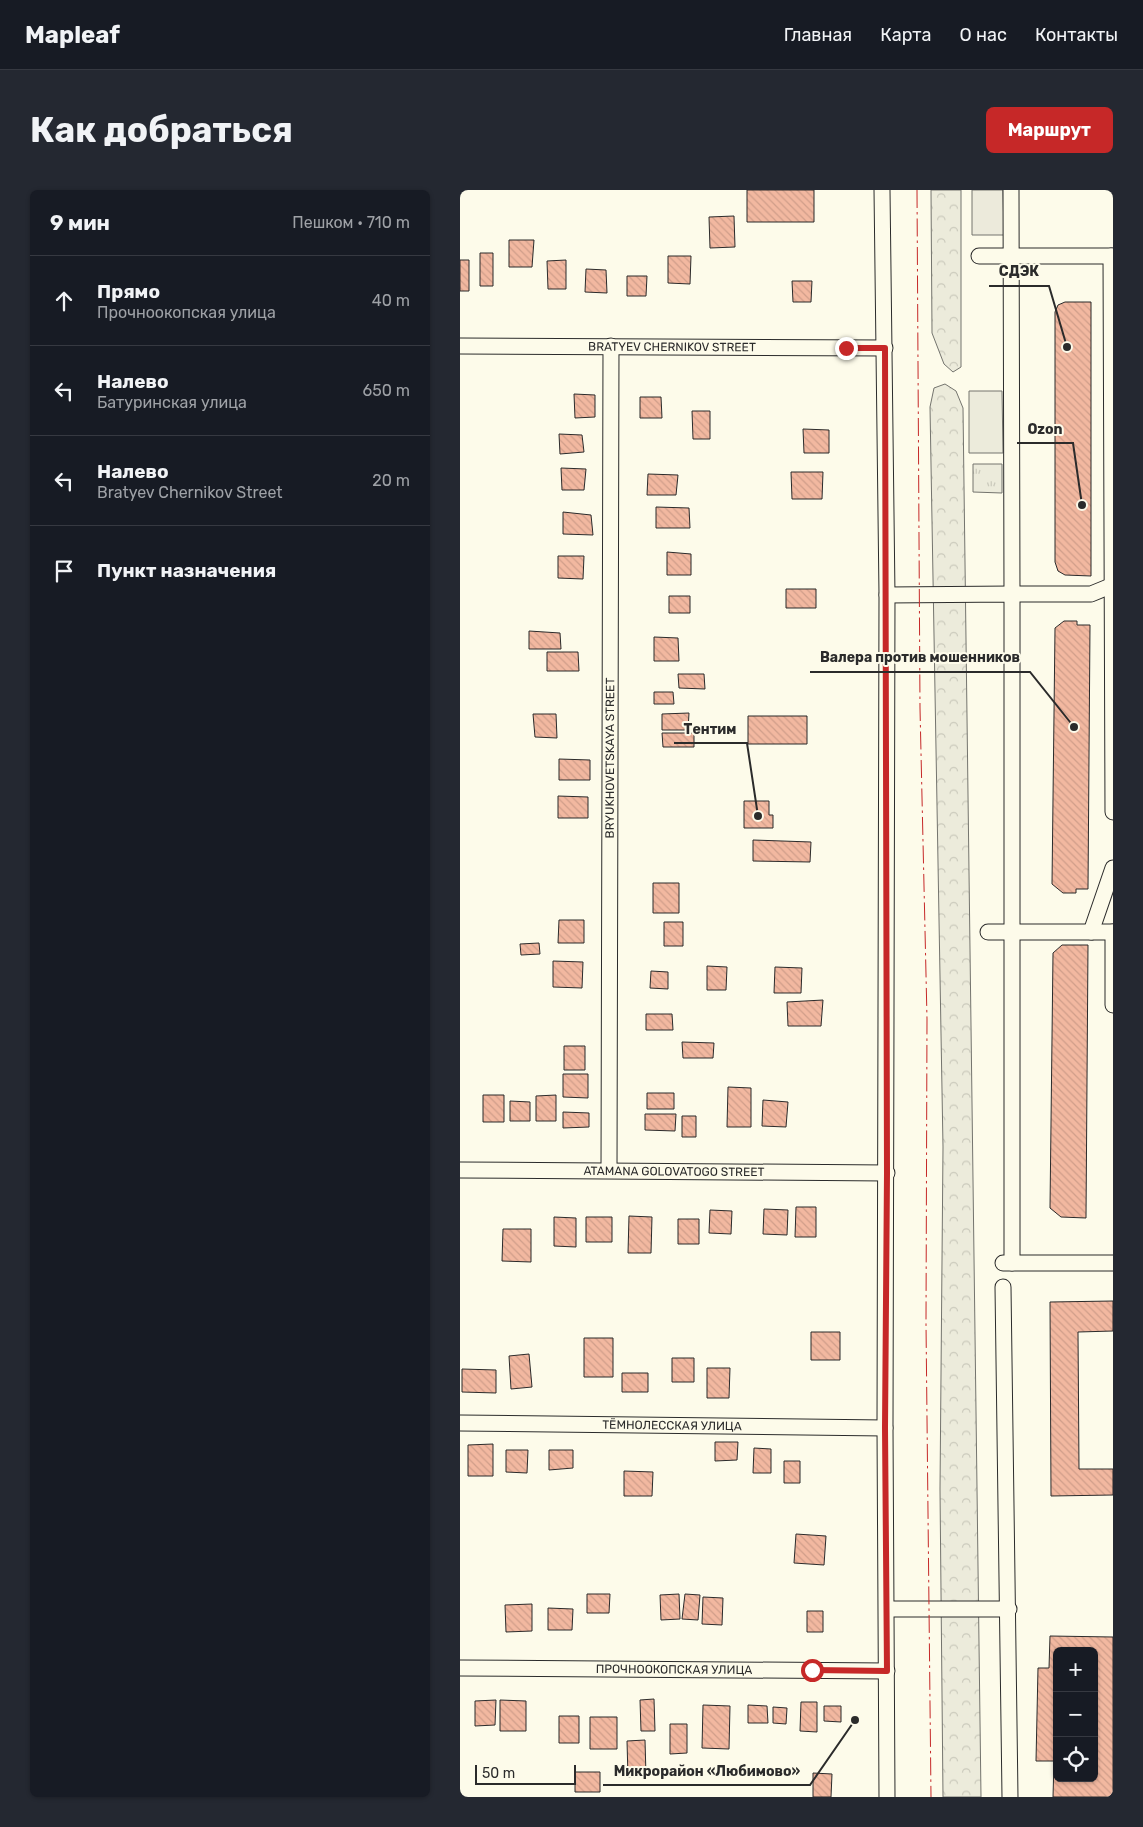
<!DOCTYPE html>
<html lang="ru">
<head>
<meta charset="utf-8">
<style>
  :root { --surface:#171b24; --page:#242831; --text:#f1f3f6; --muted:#9ea1a6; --line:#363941; --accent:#c62828 }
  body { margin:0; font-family:Rubik,sans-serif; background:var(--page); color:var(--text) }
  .controls { position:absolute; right:15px; bottom:15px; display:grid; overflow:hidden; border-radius:8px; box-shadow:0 1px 4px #0004 }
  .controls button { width:45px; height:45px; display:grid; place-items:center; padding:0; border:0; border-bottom:1px solid var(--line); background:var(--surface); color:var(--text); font:25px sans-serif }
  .scale { position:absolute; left:15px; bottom:12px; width:101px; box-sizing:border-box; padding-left:5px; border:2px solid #2b2b2b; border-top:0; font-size:14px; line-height:18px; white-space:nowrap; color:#2b2b2b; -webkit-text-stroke:4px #fdfbea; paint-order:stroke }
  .stop { position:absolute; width:15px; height:15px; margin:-11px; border:4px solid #c62828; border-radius:50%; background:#fff }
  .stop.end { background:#c62828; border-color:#fff; box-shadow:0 1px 5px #0008 }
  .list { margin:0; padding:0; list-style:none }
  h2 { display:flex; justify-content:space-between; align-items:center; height:65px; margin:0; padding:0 20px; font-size:21px }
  h2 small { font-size:16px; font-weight:400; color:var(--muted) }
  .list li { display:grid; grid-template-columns:32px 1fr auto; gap:15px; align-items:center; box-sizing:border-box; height:90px; padding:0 20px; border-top:1px solid var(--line) }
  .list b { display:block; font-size:19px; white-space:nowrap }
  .list p { margin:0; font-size:16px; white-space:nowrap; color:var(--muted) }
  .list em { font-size:16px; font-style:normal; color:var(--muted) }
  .icon { flex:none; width:28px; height:28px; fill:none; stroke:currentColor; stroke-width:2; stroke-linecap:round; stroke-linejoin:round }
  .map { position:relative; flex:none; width:653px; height:1607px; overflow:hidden; border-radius:8px }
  header { display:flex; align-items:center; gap:30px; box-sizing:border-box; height:70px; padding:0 25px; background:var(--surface); border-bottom:1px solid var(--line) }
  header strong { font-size:24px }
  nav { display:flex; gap:28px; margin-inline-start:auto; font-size:18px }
  .intro { display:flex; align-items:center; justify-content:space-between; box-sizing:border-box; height:120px; padding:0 30px }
  h1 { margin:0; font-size:35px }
  .button { padding:12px 22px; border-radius:8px; background:var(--accent); color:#fff; font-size:18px; font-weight:700 }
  main { display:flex; gap:30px; padding:0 30px }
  aside { flex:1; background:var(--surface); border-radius:8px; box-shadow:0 1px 4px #0004 }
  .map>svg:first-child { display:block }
  .forest { fill:url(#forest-crowns); stroke:#74746e }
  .park { fill:url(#park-tufts); stroke:#74746e }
  .garden { fill:#ecebdb; stroke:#74746e }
  .parking { fill:#eceadb; stroke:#74746e }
  .building { fill:url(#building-back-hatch); stroke:#2b2b2b; fill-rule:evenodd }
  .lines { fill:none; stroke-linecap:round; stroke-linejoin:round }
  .minor-casing { stroke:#2b2b2b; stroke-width:17 }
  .minor { stroke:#fdfbea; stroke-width:15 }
  .power { stroke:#c62828; stroke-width:1; stroke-dasharray:18 4 2.5 4; stroke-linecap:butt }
  .route { stroke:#c62828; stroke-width:6 }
  .labels { text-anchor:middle; stroke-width:4; stroke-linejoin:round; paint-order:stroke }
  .street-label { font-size:12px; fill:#2b2b2b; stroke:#fdfbea }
  .leader { fill:none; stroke:#2b2b2b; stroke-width:2 }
  .callout-dot { fill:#2b2b2b; stroke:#fdfbea; stroke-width:2 }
  .callout-label { font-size:14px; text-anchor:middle; font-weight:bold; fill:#2b2b2b; stroke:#fdfbea; stroke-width:4; stroke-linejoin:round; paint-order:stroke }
</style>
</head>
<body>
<header>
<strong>Mapleaf</strong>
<nav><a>Главная</a><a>Карта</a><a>О нас</a><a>Контакты</a></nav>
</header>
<div class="intro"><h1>Как добраться</h1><a class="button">Маршрут</a></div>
<main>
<aside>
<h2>9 мин<small>Пешком · 710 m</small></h2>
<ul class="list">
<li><svg class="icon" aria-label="ahead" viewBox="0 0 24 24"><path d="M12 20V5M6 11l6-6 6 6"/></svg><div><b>Прямо</b><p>Прочноокопская улица</p></div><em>40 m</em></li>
<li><svg class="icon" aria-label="left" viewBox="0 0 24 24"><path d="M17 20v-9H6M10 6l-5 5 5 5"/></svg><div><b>Налево</b><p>Батуринская улица</p></div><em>650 m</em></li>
<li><svg class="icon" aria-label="left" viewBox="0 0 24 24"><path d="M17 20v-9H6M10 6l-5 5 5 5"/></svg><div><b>Налево</b><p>Bratyev Chernikov Street</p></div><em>20 m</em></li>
<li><svg class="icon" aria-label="arrive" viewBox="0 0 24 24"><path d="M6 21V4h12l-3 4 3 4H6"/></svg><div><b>Пункт назначения</b></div></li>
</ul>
</aside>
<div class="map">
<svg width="653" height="1607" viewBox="0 0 653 1607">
  <defs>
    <pattern id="forest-crowns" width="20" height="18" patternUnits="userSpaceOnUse" patternTransform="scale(1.25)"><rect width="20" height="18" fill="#ecebdb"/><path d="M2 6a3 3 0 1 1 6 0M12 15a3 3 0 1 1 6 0" fill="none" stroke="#cbcabc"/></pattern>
    <pattern id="park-tufts" width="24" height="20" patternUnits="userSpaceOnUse" patternTransform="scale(1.25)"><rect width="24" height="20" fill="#ecebdb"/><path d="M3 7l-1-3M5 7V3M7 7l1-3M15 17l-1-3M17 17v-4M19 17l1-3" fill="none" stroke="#cbcabc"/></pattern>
    <pattern id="building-back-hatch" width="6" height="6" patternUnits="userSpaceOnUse" patternTransform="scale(1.25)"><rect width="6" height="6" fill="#f2b8a0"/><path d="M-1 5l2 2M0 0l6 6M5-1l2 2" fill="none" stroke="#d09e8a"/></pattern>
  </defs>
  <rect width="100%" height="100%" fill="#fdfbea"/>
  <path class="forest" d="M 471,0 L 501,0 L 501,177 L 493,182 L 484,174 L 472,143 Z
    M 485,194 L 496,201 L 503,218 L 521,1607 L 483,1607 L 480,1299 L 483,957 L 470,217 L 474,198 Z"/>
  <path class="park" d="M 513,274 L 542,274 L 542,303 L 513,302 Z"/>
  <path class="garden" d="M 509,201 L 542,201 L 543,263 L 509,263 Z"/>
  <path class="parking" d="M 512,0 L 543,0 L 544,45 L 512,45 Z"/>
  <path class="building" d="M 287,0 L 354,0 L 354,32 L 287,32 Z
    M 274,26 L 275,57 L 250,58 L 249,27 Z
    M 49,50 L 74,50 L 72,77 L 49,77 Z
    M 20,63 L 33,63 L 33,96 L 20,96 Z
    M 208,66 L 231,66 L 230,94 L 208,93 Z
    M 0,70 L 9,70 L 9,101 L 0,101 Z
    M 106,70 L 106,99 L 88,99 L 87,71 Z
    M 126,79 L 146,80 L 147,103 L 125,102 Z
    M 167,86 L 187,86 L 186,106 L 167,106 Z
    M 332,91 L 352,91 L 351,112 L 333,112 Z
    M 605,112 L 631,112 L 631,386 L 605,385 L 598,381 L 595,372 L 595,122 L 598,115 Z
    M 114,204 L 135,205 L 135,227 L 115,228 Z
    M 180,207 L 201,207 L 202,228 L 180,228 Z
    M 232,221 L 250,221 L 250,249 L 233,249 Z
    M 343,239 L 369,240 L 369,263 L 344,263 Z
    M 99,244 L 122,245 L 124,262 L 100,264 Z
    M 101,278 L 126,279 L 124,300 L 102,300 Z
    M 331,282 L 363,282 L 362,309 L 332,309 Z
    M 188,284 L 218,285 L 216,305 L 187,305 Z
    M 196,317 L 229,318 L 230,338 L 196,338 Z
    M 103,322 L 131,325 L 133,345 L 103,344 Z
    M 207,362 L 231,364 L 231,385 L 207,385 Z
    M 98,366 L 124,366 L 123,389 L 98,388 Z
    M 326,399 L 356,399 L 356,418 L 326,418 Z
    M 209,406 L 230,406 L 230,423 L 209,423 Z
    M 604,431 L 617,431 L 617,435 L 630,435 L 628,699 L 616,699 L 616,703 L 603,703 L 592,694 L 595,438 Z
    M 69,441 L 100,443 L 101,459 L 69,459 Z
    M 194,447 L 218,448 L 219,471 L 194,471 Z
    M 87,462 L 118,462 L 119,481 L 87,481 Z
    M 218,484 L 244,484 L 245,499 L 219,498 Z
    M 194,502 L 213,502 L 214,514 L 194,514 Z
    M 229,523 L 228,540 L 202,540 L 202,524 Z
    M 73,524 L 96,524 L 97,548 L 75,547 Z
    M 288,526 L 347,526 L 347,554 L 288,554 Z
    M 202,543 L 234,543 L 234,557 L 203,557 Z
    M 99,569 L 130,570 L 130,590 L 99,590 Z
    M 98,606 L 128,607 L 128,628 L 98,628 Z
    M 284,611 L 309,611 L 309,625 L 313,625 L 313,638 L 284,638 Z
    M 293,650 L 351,652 L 350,672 L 293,671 Z
    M 193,693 L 219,693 L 219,723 L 193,723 Z
    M 99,730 L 124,730 L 124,753 L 98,753 Z
    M 204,732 L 223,732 L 223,756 L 204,756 Z
    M 79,753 L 80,764 L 61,765 L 60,754 Z
    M 602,755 L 628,755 L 626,1028 L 601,1027 L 590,1018 L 593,763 Z
    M 93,771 L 123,772 L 122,798 L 93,797 Z
    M 247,776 L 267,777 L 266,800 L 247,800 Z
    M 315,777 L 342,778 L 341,803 L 314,803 Z
    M 191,781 L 208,782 L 208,799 L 190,798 Z
    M 363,810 L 361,836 L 328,836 L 327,812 Z
    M 186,824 L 212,824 L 213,840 L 186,840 Z
    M 222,852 L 254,853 L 253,868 L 223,868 Z
    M 104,856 L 125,856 L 125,880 L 104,880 Z
    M 103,884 L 128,884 L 128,908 L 103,907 Z
    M 268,897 L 291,898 L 291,937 L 267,937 Z
    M 187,903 L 214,903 L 214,919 L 187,919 Z
    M 23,905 L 44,905 L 44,932 L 23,932 Z
    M 96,905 L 96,931 L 76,931 L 76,906 Z
    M 303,910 L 328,912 L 326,937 L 302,936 Z
    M 50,911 L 70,912 L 70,931 L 50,931 Z
    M 103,922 L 129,923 L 129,937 L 103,938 Z
    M 185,924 L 216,924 L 215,941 L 185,940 Z
    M 222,926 L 236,926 L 236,947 L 222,947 Z
    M 336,1017 L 356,1017 L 356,1047 L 335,1047 Z
    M 304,1019 L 328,1020 L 327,1045 L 303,1044 Z
    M 250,1020 L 272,1021 L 271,1044 L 249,1043 Z
    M 169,1026 L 192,1027 L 191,1063 L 168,1063 Z
    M 94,1027 L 116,1028 L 116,1057 L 94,1056 Z
    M 126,1027 L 152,1027 L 152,1052 L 126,1052 Z
    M 218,1029 L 239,1029 L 239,1054 L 218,1054 Z
    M 43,1039 L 71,1039 L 71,1072 L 42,1071 Z
    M 653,1111 L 653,1141 L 618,1142 L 619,1279 L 653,1279 L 653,1305 L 591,1306 L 590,1112 Z
    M 351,1142 L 380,1142 L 380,1170 L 351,1170 Z
    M 124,1148 L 153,1148 L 153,1187 L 124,1187 Z
    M 69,1164 L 72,1197 L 51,1199 L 49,1166 Z
    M 212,1168 L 234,1168 L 234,1192 L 212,1192 Z
    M 247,1178 L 270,1178 L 269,1208 L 247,1208 Z
    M 2,1179 L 36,1180 L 36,1203 L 2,1202 Z
    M 162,1183 L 188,1183 L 188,1202 L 162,1202 Z
    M 255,1252 L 278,1252 L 277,1270 L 255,1271 Z
    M 33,1254 L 33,1286 L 8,1286 L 8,1255 Z
    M 294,1258 L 311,1259 L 311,1283 L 293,1283 Z
    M 46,1260 L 68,1260 L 67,1283 L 46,1282 Z
    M 89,1260 L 113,1260 L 113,1278 L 89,1280 Z
    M 324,1271 L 340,1271 L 340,1293 L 324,1293 Z
    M 164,1281 L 193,1282 L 192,1306 L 164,1306 Z
    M 336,1344 L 366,1346 L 364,1375 L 334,1373 Z
    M 127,1404 L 150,1404 L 149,1423 L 127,1423 Z
    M 219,1404 L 220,1429 L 201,1430 L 200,1405 Z
    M 225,1404 L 240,1405 L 238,1430 L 222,1429 Z
    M 243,1407 L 263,1408 L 262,1435 L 242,1434 Z
    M 72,1414 L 72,1441 L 46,1442 L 45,1415 Z
    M 88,1418 L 113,1419 L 112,1440 L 88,1440 Z
    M 347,1421 L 363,1421 L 363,1442 L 347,1442 Z
    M 590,1446 L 653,1447 L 653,1607 L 593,1607 L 594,1571 L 576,1571 L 578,1478 L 589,1478 ZM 597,1461 L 634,1461 L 634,1588 L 597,1588 Z
    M 194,1509 L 195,1541 L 181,1541 L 180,1510 Z
    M 36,1510 L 35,1535 L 15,1536 L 15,1511 Z
    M 40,1510 L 66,1511 L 66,1541 L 40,1541 Z
    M 341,1512 L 357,1512 L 357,1542 L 340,1541 Z
    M 243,1515 L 270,1516 L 269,1559 L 242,1558 Z
    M 288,1515 L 307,1516 L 308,1533 L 288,1533 Z
    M 364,1516 L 381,1516 L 381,1532 L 364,1531 Z
    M 313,1517 L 327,1518 L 326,1534 L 313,1533 Z
    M 99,1526 L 119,1526 L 119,1553 L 99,1553 Z
    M 130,1527 L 157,1527 L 157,1559 L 130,1559 Z
    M 210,1534 L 227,1534 L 227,1563 L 210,1564 Z
    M 185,1550 L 186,1586 L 168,1587 L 167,1551 Z
    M 115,1582 L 140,1582 L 140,1602 L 115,1602 Z
    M 353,1583 L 372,1584 L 371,1607 L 353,1607 Z"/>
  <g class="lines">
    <defs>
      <g id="minor">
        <path d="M 422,0 L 427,405 L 425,1238 L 427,1607"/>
        <path d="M 551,0 L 552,404 L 631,404 L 653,395"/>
        <path d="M 519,66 L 653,66"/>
        <path d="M 651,66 L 653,622"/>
        <path id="s1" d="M 0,156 L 425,158"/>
        <path d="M 427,405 L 552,404 L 552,1073"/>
        <path d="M 528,742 L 653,742"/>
        <path d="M 631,742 L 653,678"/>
        <path d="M 653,742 L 653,815"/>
        <path id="s2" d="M 0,980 L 427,983"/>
        <path id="s3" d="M 149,980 L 151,156"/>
        <path d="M 543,1073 L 653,1073"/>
        <path d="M 543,1097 L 550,1607"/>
        <path id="s4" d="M 0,1233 L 425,1238"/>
        <path d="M 427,1419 L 549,1419"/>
        <path id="s5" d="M 0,1478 L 427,1481"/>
      </g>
    </defs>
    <use href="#minor" class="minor-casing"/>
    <use href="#minor" class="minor"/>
    <path class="power" d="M 457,0 L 460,518 L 467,829 L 466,1133 L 471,1607"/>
  </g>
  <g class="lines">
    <path class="route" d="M 352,1480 L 427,1481 L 425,1238 L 427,983 L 425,158 L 386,158"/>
  </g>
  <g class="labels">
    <g class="street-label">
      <text dy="4" stroke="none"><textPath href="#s1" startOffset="212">BRATYEV CHERNIKOV STREET</textPath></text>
      <text dy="4" stroke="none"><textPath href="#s3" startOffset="412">BRYUKHOVETSKAYA STREET</textPath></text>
      <text dy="4" stroke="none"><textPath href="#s2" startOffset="214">ATAMANA GOLOVATOGO STREET</textPath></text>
      <text dy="4" stroke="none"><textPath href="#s4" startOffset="212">ТЁМНОЛЕССКАЯ УЛИЦА</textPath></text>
      <text dy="4" stroke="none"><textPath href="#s5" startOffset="214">ПРОЧНООКОПСКАЯ УЛИЦА</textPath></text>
    </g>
  </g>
  <path class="leader" d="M607 157L589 96H529M622 315L613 253H557M614 537L570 482H350M298 626L287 553H214M395 1530L350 1595H143"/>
  <g class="callout-dot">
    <circle cx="607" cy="157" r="5"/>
    <circle cx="622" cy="315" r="5"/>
    <circle cx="614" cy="537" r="5"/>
    <circle cx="298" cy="626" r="5"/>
    <circle cx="395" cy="1530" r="5"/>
  </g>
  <g class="callout-label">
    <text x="559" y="86">СДЭК</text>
    <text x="585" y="244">Ozon</text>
    <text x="460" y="472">Валера против мошенников</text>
    <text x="250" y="544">Тентим</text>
    <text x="247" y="1586">Микрорайон «Любимово»</text>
  </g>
</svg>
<div class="controls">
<button>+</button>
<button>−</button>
<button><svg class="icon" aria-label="locate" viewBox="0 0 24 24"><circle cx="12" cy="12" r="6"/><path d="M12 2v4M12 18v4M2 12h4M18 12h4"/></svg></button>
</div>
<div class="scale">50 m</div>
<div class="stop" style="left:352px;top:1480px"></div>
<div class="stop end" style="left:386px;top:158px"></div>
</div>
</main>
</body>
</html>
